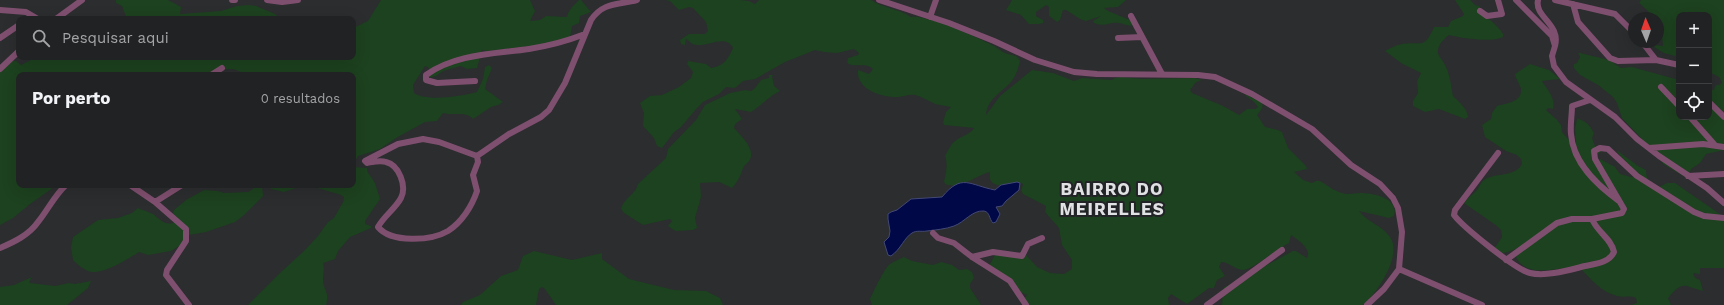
<!DOCTYPE html>
<html lang="pt">
<head>
<meta charset="utf-8">
<style>
  :root { --surface:#202223; --page:#282a2b; --text:#f1f3f6; --muted:#a2a4a6; --line:#3d3f41 }
  body { margin:0; font-family:"Work Sans",sans-serif; background:var(--page); color:var(--text) }
  .controls { position:absolute; right:12px; top:12px; display:grid; overflow:hidden; border-radius:8px; box-shadow:0 4px 16px #0002 }
  .controls button { width:36px; height:36px; display:grid; place-items:center; padding:0; border:0; border-bottom:1px solid var(--line); background:var(--surface); color:var(--text); font:20px sans-serif }
  .compass { position:absolute; left:1628px; top:12px; width:36px; height:36px; border-radius:50%; background:var(--surface); box-shadow:0 4px 16px #0002; rotate:358deg }
  .list { margin:0; padding:0; list-style:none }
  h2 { display:flex; justify-content:space-between; align-items:center; height:52px; margin:0; padding:0 16px; font-size:17px }
  h2 small { font-size:13px; font-weight:400; color:var(--muted) }
  .icon { flex:none; width:22px; height:22px; fill:none; stroke:currentColor; stroke-width:2; stroke-linecap:round; stroke-linejoin:round }
  .map { position:relative; flex:none; width:1724px; height:305px; overflow:hidden }
  .search { position:absolute; background:var(--surface); box-shadow:0 4px 16px #0002; left:16px; top:16px; width:340px; height:44px; display:flex; align-items:center; gap:10px; box-sizing:border-box; padding:0 14px; border-radius:8px; color:var(--muted); font-size:15px }
  .panel { position:absolute; background:var(--surface); box-shadow:0 4px 16px #0002; left:16px; top:72px; width:340px; height:116px; border-radius:8px }
  .map>svg:first-child { display:block }
  .green { fill:#1d421f }
  .water { fill:#000847; stroke:#434976 }
  .lines { fill:none; stroke-linecap:round; stroke-linejoin:round }
  .minor { stroke:#7f4f6f; stroke-width:6 }
  .labels { text-anchor:middle; stroke-width:4; stroke-linejoin:round; paint-order:stroke }
  .district-label { font-size:17px; font-weight:bold; letter-spacing:1px; fill:#e0e1e3; stroke:#212326 }
</style>
</head>
<body>
<div class="map">
<svg width="1724" height="305" viewBox="0 0 1724 305">
  <rect width="100%" height="100%" fill="#2b2d2f"/>
  <path class="green" d="M 116,0 L 168,0 L 181,7 L 180,14 L 221,11 L 237,6 L 249,5 L 256,6 L 275,14 L 280,19 L 124,19 L 126,16 L 122,6 L 116,3 Z
    M 381,0 L 530,0 L 535,11 L 530,21 L 540,20 L 546,16 L 567,17 C 568,10 574,5 579,0 L 581,0 L 591,12 L 580,16 L 579,23 L 572,26 L 570,37 L 541,45 L 487,51 L 482,50 L 477,68 L 467,69 L 461,66 L 443,71 L 436,76 L 428,78 L 430,71 L 428,67 L 425,66 L 413,85 L 414,93 C 428,102 461,96 477,92 L 483,79 L 485,67 L 489,65 L 492,68 L 487,80 L 485,89 L 503,102 L 498,105 L 491,107 L 473,119 C 466,111 453,116 443,113 L 437,121 L 425,122 L 396,138 L 380,149 L 358,156 L 353,164 L 353,75 L 245,75 C 234,65 220,69 208,75 L 19,75 L 19,185 L 57,185 L 30,204 L 13,218 L 0,225 L 0,70 L 12,61 L 16,61 L 21,65 L 37,57 L 353,57 L 353,28 L 368,21 Z
    M 665,0 L 740,0 L 749,1 L 755,4 L 759,0 L 871,0 C 883,8 899,9 911,17 C 926,14 977,37 992,45 C 997,47 1000,51 1005,53 C 1011,56 1017,54 1020,61 C 1018,69 1016,76 1011,82 C 1001,93 987,99 986,115 L 1000,96 L 1032,70 L 1053,73 L 1074,81 L 1082,78 L 1112,80 L 1115,78 L 1121,77 L 1142,79 L 1195,78 L 1202,80 L 1196,82 L 1190,90 L 1192,93 L 1223,106 L 1239,115 L 1247,109 L 1255,109 L 1258,107 L 1254,102 L 1245,95 L 1245,94 C 1258,101 1270,101 1257,115 L 1265,127 L 1278,130 L 1282,132 L 1288,148 L 1306,166 L 1307,169 L 1294,172 L 1303,180 L 1312,183 L 1316,181 L 1320,181 C 1327,185 1334,191 1342,193 C 1348,195 1354,193 1360,193 C 1374,193 1399,198 1394,216 L 1389,218 L 1359,211 C 1367,222 1382,225 1390,237 C 1403,255 1377,293 1363,305 L 1222,305 C 1223,298 1221,293 1224,287 L 1230,285 L 1293,251 L 1296,251 L 1307,258 C 1312,249 1298,240 1291,235 L 1289,243 C 1279,248 1251,270 1244,270 C 1235,270 1229,262 1221,262 L 1219,267 L 1225,276 L 1217,280 L 1214,288 L 1209,288 L 1187,304 L 1171,294 L 1168,298 L 1169,305 L 1028,305 L 1023,300 L 1027,295 L 1011,288 L 1003,277 L 989,266 L 997,251 L 1026,255 L 1037,267 L 1050,273 L 1064,274 L 1072,269 L 1072,260 L 1062,245 L 1059,228 L 1045,212 L 1046,206 L 1023,194 L 1021,190 L 1023,185 L 1022,183 C 1013,181 994,191 990,179 C 990,177 990,175 990,172 C 976,175 961,190 945,184 L 944,181 C 946,175 948,162 945,156 C 948,151 950,145 955,141 C 961,136 970,135 974,128 L 944,125 L 943,122 L 946,112 L 951,107 C 945,106 940,105 935,104 C 929,101 922,97 915,95 C 908,94 901,98 893,97 C 877,96 856,88 858,70 L 869,74 L 873,69 C 866,62 855,68 847,63 L 848,58 L 858,55 L 859,53 L 854,49 L 837,53 L 824,52 L 815,50 L 785,62 L 755,79 L 743,81 L 735,88 L 726,87 L 719,94 L 703,102 L 697,108 L 681,127 L 674,132 L 662,148 L 657,146 L 654,138 L 643,126 L 644,113 L 640,103 L 650,96 L 662,95 L 679,87 L 691,78 L 693,72 L 687,64 L 688,61 L 706,64 L 711,68 C 724,66 728,59 733,48 C 726,34 709,46 697,45 C 693,45 690,42 686,39 L 685,45 L 681,44 L 680,40 L 689,34 L 705,34 L 708,31 L 706,22 L 693,8 L 689,7 L 679,10 L 670,1 Z
    M 1012,0 L 1126,0 L 1118,7 L 1104,8 L 1108,11 L 1135,22 L 1135,25 C 1127,27 1126,24 1119,23 C 1110,21 1106,28 1094,23 L 1093,21 L 1101,16 L 1086,21 L 1080,19 L 1066,10 L 1063,10 L 1060,20 L 1057,22 L 1049,16 L 1049,7 L 1046,5 L 1036,12 L 1036,16 L 1043,20 L 1043,23 L 1039,24 L 1029,24 L 1021,15 L 1006,10 Z
    M 1455,0 L 1470,0 L 1475,5 L 1479,6 C 1484,18 1497,23 1503,34 L 1503,37 C 1491,43 1461,38 1449,35 C 1444,39 1439,43 1438,50 C 1437,56 1443,60 1445,65 C 1450,74 1451,86 1453,96 C 1459,102 1467,108 1468,117 L 1465,119 L 1439,109 L 1425,112 L 1413,106 L 1413,101 L 1418,93 L 1417,81 L 1421,73 L 1401,63 L 1385,51 C 1390,48 1397,45 1402,44 C 1422,41 1424,50 1434,27 L 1448,27 L 1451,21 L 1463,16 L 1464,14 Z
    M 1641,0 L 1724,0 L 1724,150 L 1706,154 L 1700,163 L 1691,169 L 1689,174 L 1692,181 L 1663,164 L 1658,156 L 1622,118 L 1617,103 L 1613,97 L 1598,85 L 1580,75 L 1574,68 L 1574,64 L 1577,63 L 1580,57 L 1578,53 L 1580,53 L 1609,60 L 1621,68 L 1632,67 L 1679,80 L 1679,117 L 1709,117 L 1709,87 L 1711,90 L 1714,90 L 1715,86 L 1721,84 L 1722,82 L 1719,77 L 1709,72 L 1709,15 L 1679,15 L 1679,57 L 1664,53 L 1654,47 L 1656,45 L 1663,46 L 1662,36 L 1658,34 L 1658,18 L 1651,18 L 1648,11 L 1639,3 Z
    M 1530,64 L 1549,70 L 1559,78 L 1559,79 L 1542,81 C 1547,89 1556,99 1553,109 L 1548,108 L 1546,110 L 1556,119 L 1561,125 L 1562,132 L 1575,147 L 1576,145 L 1575,129 L 1577,119 C 1586,120 1590,126 1594,133 L 1592,138 L 1596,149 L 1602,151 L 1596,156 L 1600,162 L 1600,159 L 1615,167 L 1620,174 L 1631,177 L 1636,177 L 1637,174 L 1618,153 L 1617,151 L 1618,151 L 1638,166 L 1646,170 C 1646,179 1650,184 1659,187 L 1667,183 L 1675,183 L 1724,217 L 1724,268 L 1700,268 L 1700,274 L 1693,273 L 1695,278 L 1700,280 L 1703,291 C 1683,286 1684,280 1668,298 L 1671,305 L 1631,305 L 1637,303 L 1636,298 C 1631,295 1623,298 1617,296 C 1601,292 1591,279 1579,267 C 1561,266 1527,280 1516,257 L 1523,245 L 1511,251 L 1495,255 L 1494,249 L 1502,237 L 1501,230 L 1497,226 L 1464,203 C 1467,198 1474,194 1477,190 C 1480,187 1480,183 1484,180 C 1496,172 1514,178 1522,164 L 1521,159 L 1517,155 L 1506,151 L 1485,137 L 1482,125 L 1491,119 L 1492,113 L 1497,106 C 1505,103 1522,103 1521,89 C 1520,84 1516,80 1515,74 Z
    M 769,75 L 774,75 L 772,76 L 774,86 L 780,91 C 769,96 761,106 751,112 L 735,109 L 742,119 L 735,124 L 734,128 C 741,136 757,150 749,161 C 747,164 744,165 743,168 C 741,175 737,183 732,188 L 719,182 L 700,183 L 701,197 L 695,218 L 697,228 L 693,230 L 676,231 L 672,229 L 668,226 L 672,221 L 670,219 L 643,225 L 624,213 L 621,209 C 623,199 636,194 638,184 L 666,158 L 668,149 L 696,120 L 705,105 L 730,93 L 745,90 L 751,91 L 755,88 L 761,80 L 769,78 Z
    M 353,167 L 367,168 L 367,171 L 375,183 L 380,199 L 365,221 L 365,224 L 371,226 L 371,228 L 350,237 L 338,251 L 335,259 L 323,263 C 325,269 323,273 323,279 C 323,291 330,291 326,305 L 248,305 L 281,272 L 304,251 L 318,236 L 328,222 L 334,218 L 343,202 L 344,197 L 341,195 L 314,187 L 306,188 L 299,187 L 284,192 L 271,189 L 269,185 L 353,185 Z
    M 255,185 L 262,185 L 263,196 L 244,215 L 235,222 L 206,232 L 189,235 L 179,246 L 171,251 L 148,255 L 139,252 C 128,259 106,273 92,272 C 85,271 78,265 73,260 L 71,248 L 73,237 L 98,220 L 118,218 L 132,213 L 138,208 C 142,210 149,212 153,214 C 160,219 165,227 175,222 L 172,215 L 174,210 L 186,200 L 204,190 L 218,191 L 224,193 L 248,192 L 253,189 Z
    M 534,251 L 572,260 L 602,253 L 602,259 L 629,279 L 674,290 L 706,291 L 720,298 L 723,305 L 556,305 L 545,289 L 542,287 L 539,289 L 536,305 L 461,305 L 463,302 L 480,295 L 501,276 L 518,270 L 523,256 Z
    M 904,257 L 912,261 L 933,265 L 941,262 L 952,265 L 959,270 L 967,269 L 972,272 L 974,278 L 970,284 L 970,288 L 981,305 L 872,305 L 870,299 C 873,292 885,267 890,264 C 894,261 900,259 904,257 Z
    M 32,277 L 29,282 L 30,283 L 55,286 L 69,283 L 75,284 L 91,281 L 88,288 L 67,305 L 0,305 L 0,287 L 14,285 Z"/>
  <path class="water" d="M 1017,182 L 1020,183 L 1019,190 L 1006,201 L 1002,206 L 996,207 L 1000,214 L 996,222 L 993,223 C 989,219 990,212 984,211 C 972,210 965,222 954,226 C 946,229 935,230 927,231 C 921,232 917,230 912,233 C 904,238 901,249 891,256 L 888,255 L 884,242 L 889,237 L 890,231 L 888,219 L 888,214 L 891,212 L 897,210 L 911,199 L 942,197 C 962,173 969,185 995,190 L 1001,185 Z"/>
  <g class="lines">
    <path class="minor" d="M 232,0 L 235,0
      M 267,0 L 282,2 L 298,0
      M 879,0 L 949,23 L 994,41 L 1035,60 L 1074,72 L 1097,74 L 1198,75 L 1215,77 L 1252,94 L 1312,129 L 1351,165 L 1380,184 L 1393,198 L 1398,208 L 1402,232 L 1399,269 L 1384,289 L 1367,305
      M 1516,0 L 1552,36 L 1555,46 L 1552,56 L 1554,66 L 1566,82 L 1615,117 L 1637,139 L 1659,156 L 1707,188 L 1724,203
      M 1538,0 C 1534,17 1561,24 1555,46
      M 1555,0 L 1615,14 L 1634,33
      M 1573,4 L 1578,22 L 1610,58 L 1618,61 L 1656,60
      M 0,10 L 26,12 L 38,19
      M 1480,11 L 1487,16 L 1502,14 L 1498,0
      M 1131,16 L 1162,74
      M 930,17 L 936,0
      M 56,19 L 82,0
      M 0,38 L 19,25
      M 1118,38 L 1142,37
      M 1642,42 L 1656,60 L 1679,65
      M 0,69 L 19,51
      M 211,75 L 222,68
      M 475,81 L 437,83 L 426,80 L 426,75 C 455,54 494,54 529,49 C 548,46 567,41 585,34
      M 1661,87 L 1679,106
      M 1590,100 L 1572,106 C 1572,115 1570,125 1571,134 C 1573,163 1597,185 1619,201
      M 1709,102 L 1724,117
      M 1690,117 L 1714,144
      M 423,139 L 439,142 L 477,156 L 478,162 L 473,175 L 477,191 C 472,206 462,222 448,231 C 431,241 391,243 378,227 C 384,216 395,209 401,198 C 407,186 399,165 386,162 C 380,160 373,162 367,163 L 365,161 L 398,144 Z
      M 1649,148 L 1703,144 L 1724,147
      M 1498,153 L 1455,210 L 1454,215 C 1463,227 1516,270 1530,273 C 1546,277 1569,270 1585,266 C 1595,264 1609,263 1614,252 C 1611,238 1597,232 1592,219 L 1622,213 L 1624,209 L 1595,159 L 1594,151 L 1600,148 L 1608,149 L 1637,176 L 1694,212 L 1704,216 L 1724,218
      M 477,156 L 509,134 L 541,117 L 549,110 L 565,83 L 591,20 C 603,2 618,5 637,0
      M 1688,176 L 1724,174
      M 130,185 L 155,202 L 186,229 L 186,241 L 167,270 L 166,275 L 189,305
      M 155,202 L 182,185
      M 933,233 L 938,238 L 954,243 L 972,257 L 1010,281 L 1026,305
      M 0,248 C 14,242 29,235 38,222 C 48,210 54,196 66,185
      M 972,257 L 993,252 L 1022,256 L 1028,244 L 1042,238
      M 1506,260 L 1557,223 L 1572,219 L 1592,219
      M 1399,269 L 1482,305
      M 1207,305 L 1282,250"/>
  </g>
  <g class="labels">
    <g class="district-label">
      <text x="1112" y="195">BAIRRO DO<tspan x="1112" dy="20">MEIRELLES</tspan></text>
    </g>
  </g>
</svg>
<div class="controls">
<button>+</button>
<button>−</button>
<button><svg class="icon" aria-label="locate" viewBox="0 0 24 24"><circle cx="12" cy="12" r="6"/><path d="M12 2v4M12 18v4M2 12h4M18 12h4"/></svg></button>
</div>
<svg class="compass" viewBox="-18 -18 36 36"><path d="M0-13l5 13h-10z" fill="#e53935"/><path d="M0 13l5-13h-10z" fill="#a2a4a6"/></svg>
<div class="search"><svg class="icon" aria-label="search" viewBox="0 0 24 24"><circle cx="10" cy="10" r="6"/><path d="M15 15l6 6"/></svg>Pesquisar aqui</div>
<section class="panel">
<h2>Por perto<small>0 resultados</small></h2>
<ul class="list">
</ul>
</section>
</div>
</body>
</html>
